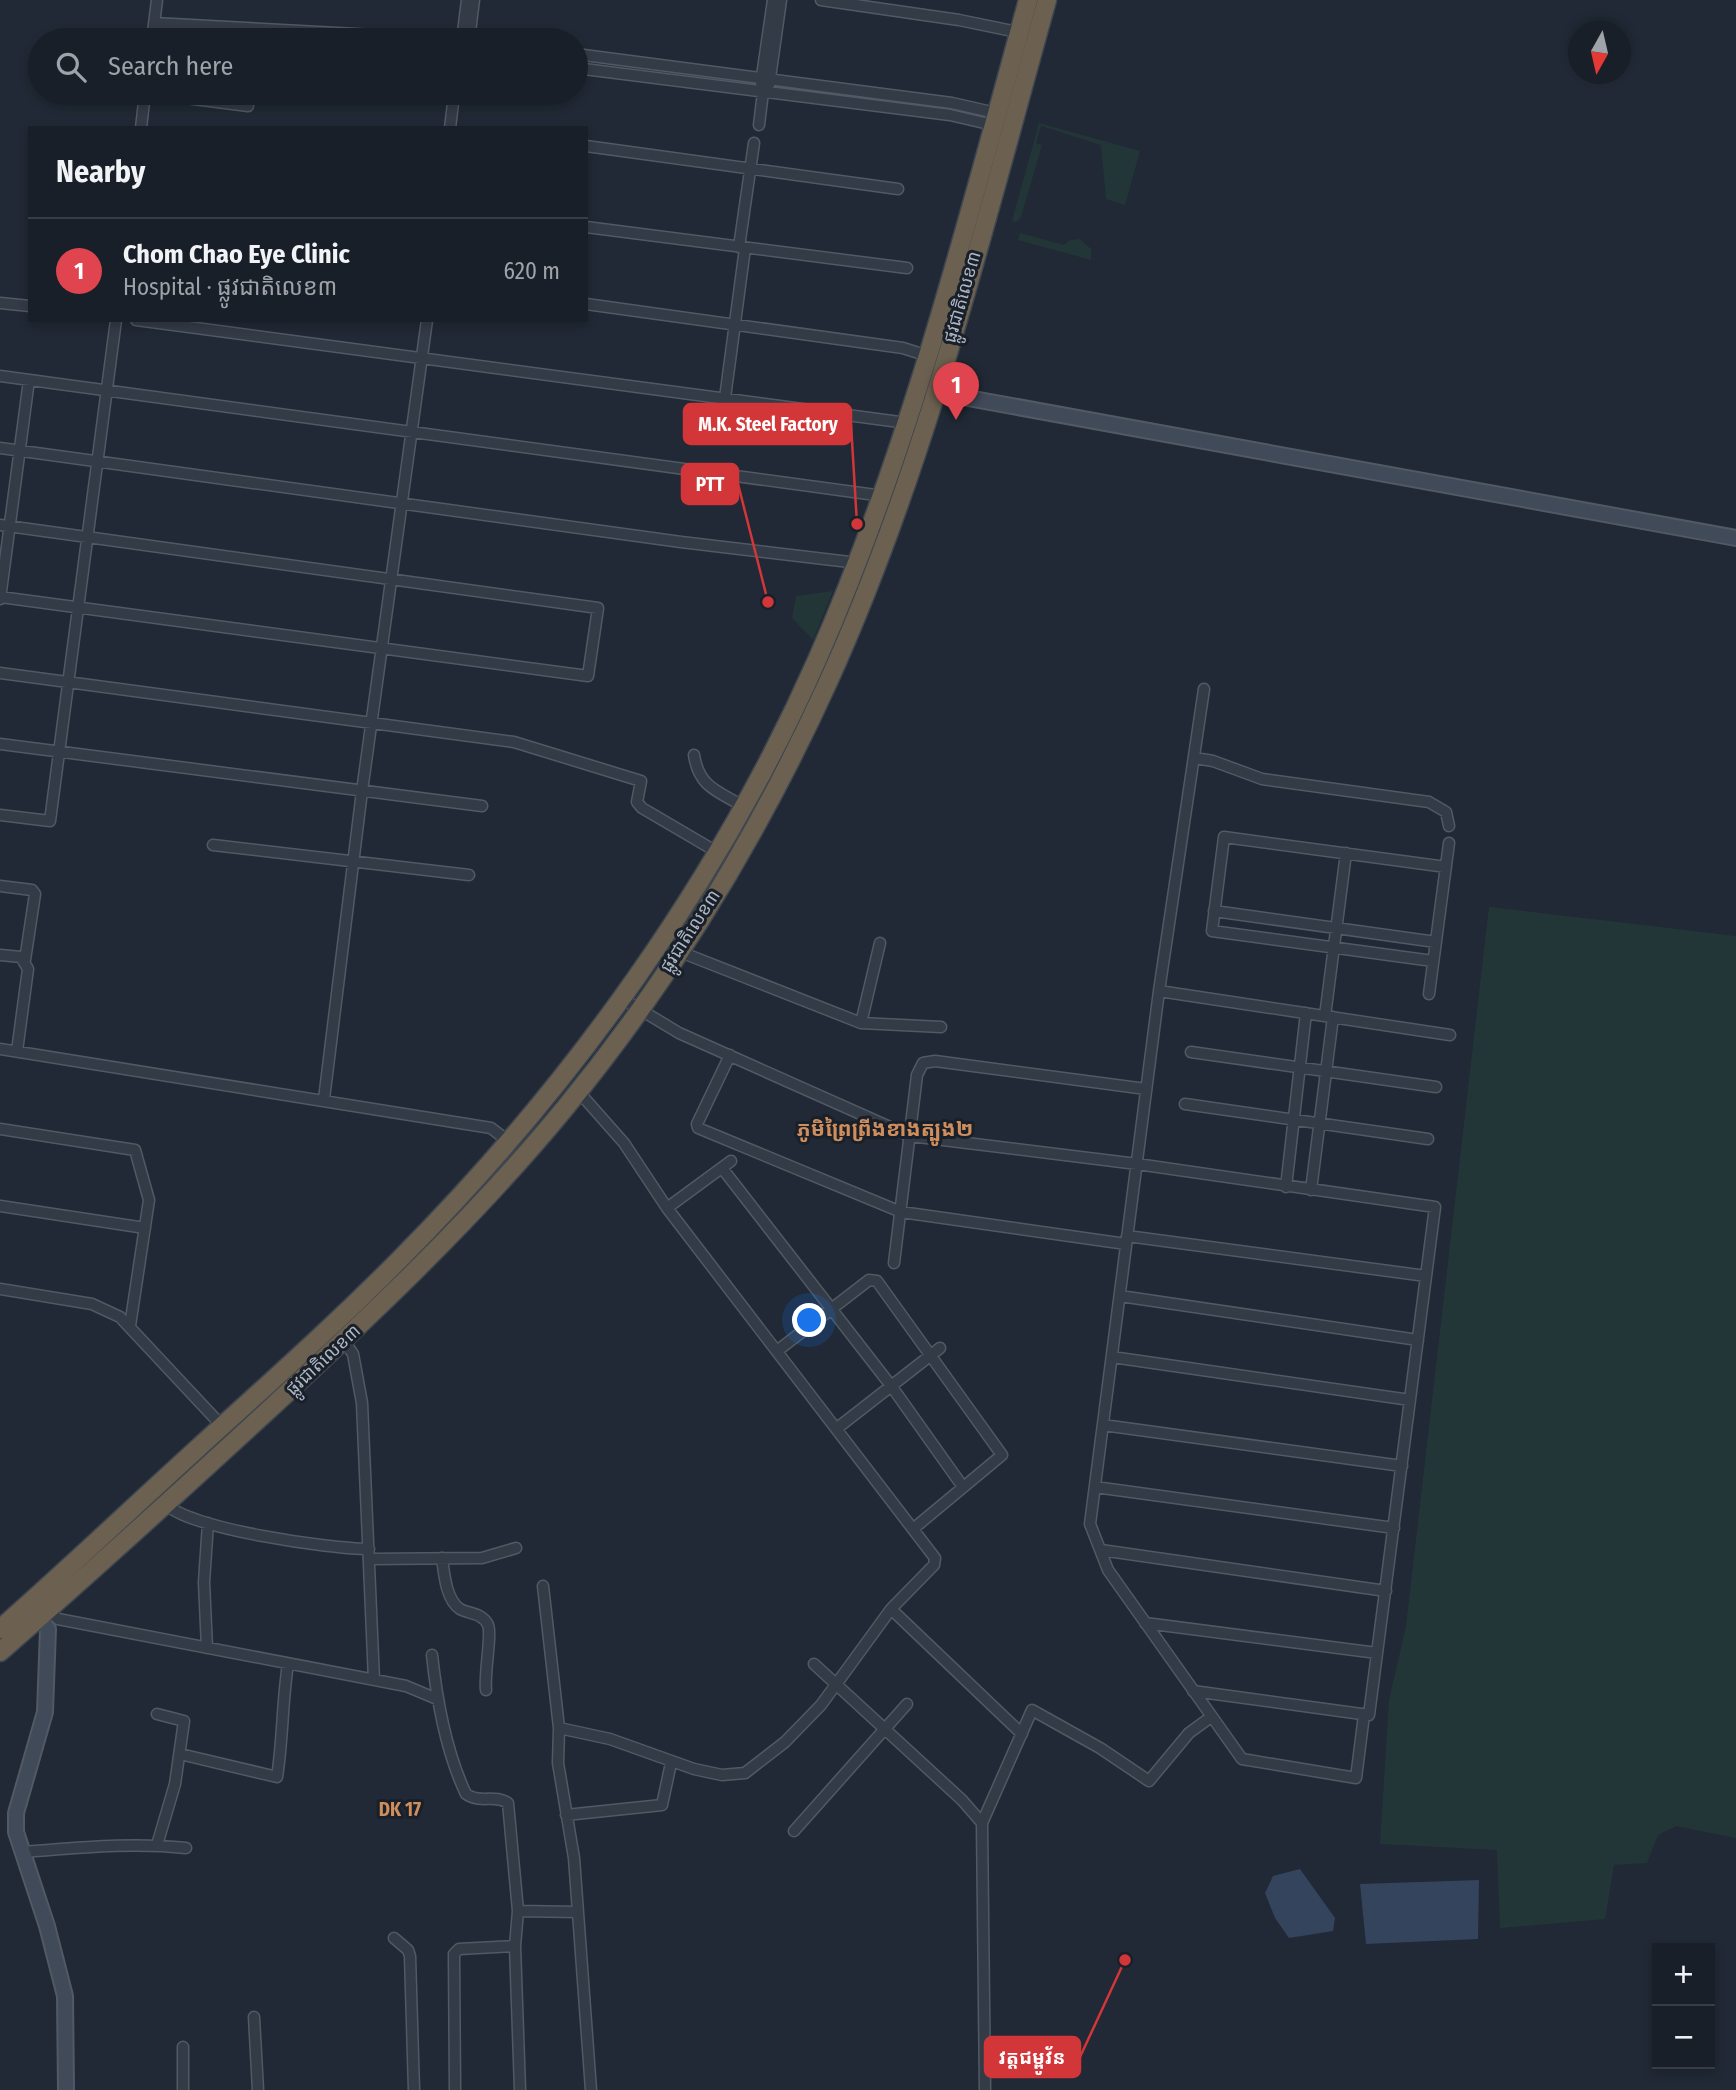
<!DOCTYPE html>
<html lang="en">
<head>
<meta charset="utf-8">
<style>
  :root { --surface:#181f28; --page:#212730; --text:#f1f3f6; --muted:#9fa2a8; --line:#363d45; --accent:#bca0f2 }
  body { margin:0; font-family:"Fira Sans Condensed","Noto Sans Khmer",sans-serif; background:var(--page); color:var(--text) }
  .controls { position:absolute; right:21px; bottom:21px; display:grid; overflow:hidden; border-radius:0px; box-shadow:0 4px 10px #0003 }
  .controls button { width:63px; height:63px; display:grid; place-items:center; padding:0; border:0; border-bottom:2px solid var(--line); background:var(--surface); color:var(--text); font:35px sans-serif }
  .compass { position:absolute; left:1568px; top:21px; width:63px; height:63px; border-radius:50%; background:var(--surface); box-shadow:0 4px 10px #0003; rotate:188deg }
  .you { position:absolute; left:810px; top:1321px; width:24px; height:24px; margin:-18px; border:5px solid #fff; border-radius:50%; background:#1a73e8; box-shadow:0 0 0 10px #1a73e833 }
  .badge { display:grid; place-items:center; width:46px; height:46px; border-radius:50%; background:var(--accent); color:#fff; font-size:23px; font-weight:700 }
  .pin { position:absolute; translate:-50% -58px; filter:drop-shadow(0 2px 4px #0008) }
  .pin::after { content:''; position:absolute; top:37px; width:24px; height:21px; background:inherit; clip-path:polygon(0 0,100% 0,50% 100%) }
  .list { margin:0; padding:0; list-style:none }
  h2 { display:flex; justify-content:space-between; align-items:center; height:91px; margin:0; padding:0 28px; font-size:30px }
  h2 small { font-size:23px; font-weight:400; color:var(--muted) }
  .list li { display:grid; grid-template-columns:46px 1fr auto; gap:21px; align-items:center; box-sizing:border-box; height:105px; padding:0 28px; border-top:2px solid var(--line) }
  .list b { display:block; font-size:26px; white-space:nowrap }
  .list p { margin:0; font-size:23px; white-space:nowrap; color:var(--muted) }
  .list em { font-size:23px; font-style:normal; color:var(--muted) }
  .icon { flex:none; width:38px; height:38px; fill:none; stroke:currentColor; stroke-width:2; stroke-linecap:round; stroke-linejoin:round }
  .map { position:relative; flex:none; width:1736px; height:2090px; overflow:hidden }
  .search { position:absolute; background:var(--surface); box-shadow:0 4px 10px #0003; left:28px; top:28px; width:560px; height:77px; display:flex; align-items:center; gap:18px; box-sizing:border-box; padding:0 24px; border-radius:38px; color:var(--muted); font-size:26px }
  .panel { position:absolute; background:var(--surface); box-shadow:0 4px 10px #0003; left:28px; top:126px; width:560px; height:196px; border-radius:0px }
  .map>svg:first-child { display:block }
  .green { fill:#233637 }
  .water { fill:#34445c }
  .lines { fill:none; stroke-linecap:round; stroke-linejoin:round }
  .street-casing { stroke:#515964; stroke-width:13 }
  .secondary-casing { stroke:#515964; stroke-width:18 }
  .highway-casing { stroke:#3e4650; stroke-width:21 }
  .street { stroke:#333b46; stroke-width:10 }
  .secondary { stroke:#414a59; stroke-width:14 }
  .highway { stroke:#6c6150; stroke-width:18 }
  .labels { text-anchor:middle; stroke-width:6; stroke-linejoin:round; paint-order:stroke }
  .street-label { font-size:18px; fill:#adb6c3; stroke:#19202a }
  .neighbourhood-label { font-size:19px; font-weight:bold; fill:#cf8e5c; stroke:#19202a }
  .quarter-label { font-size:21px; font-weight:bold; fill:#cf8e5c; stroke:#19202a }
  .leader { fill:none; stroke:#d23638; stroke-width:2.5 }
  .callout-dot { fill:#d23638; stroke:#19202a; stroke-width:2.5 }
  .callout { fill:#d23638; stroke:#d23638; stroke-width:2.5 }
  .callout-label { font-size:19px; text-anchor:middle; font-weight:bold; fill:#fff }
</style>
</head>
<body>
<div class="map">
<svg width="1736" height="2090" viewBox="0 0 1736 2090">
  <rect width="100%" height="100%" fill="#202935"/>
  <path class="green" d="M 1039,123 L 1140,151 L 1125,205 L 1106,199 L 1101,145 L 1041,126 L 1036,143 L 1042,145 L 1021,217 L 1016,222 L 1012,221 Z
    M 1020,233 L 1064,245 L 1070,240 L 1080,239 L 1091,249 L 1091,260 L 1018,240 Z
    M 833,591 L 813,640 L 792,618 L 796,596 Z
    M 1489,907 L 1736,936 L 1736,1838 L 1676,1826 L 1658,1835 L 1647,1863 L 1614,1865 L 1605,1919 L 1500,1928 L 1497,1850 L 1380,1844 L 1389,1700 L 1406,1626 Z"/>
  <path class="water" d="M 1300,1869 L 1335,1918 L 1333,1931 L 1289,1938 L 1275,1918 L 1265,1893 L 1273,1876 Z
    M 1479,1880 L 1478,1939 L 1366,1944 L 1360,1884 Z"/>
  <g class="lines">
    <defs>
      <path id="street" d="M 821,0 L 959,20 L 1037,36
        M 154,23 L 468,40
        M 152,40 L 157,0
        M 462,40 L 467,0
        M 469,40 L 474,0
        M 576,54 L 952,103 L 996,113
        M 576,68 L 950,115 L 993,125
        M 761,83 L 773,0
        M 769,85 L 781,0
        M 147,93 L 248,106
        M 759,125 L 763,92
        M 141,128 L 145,93
        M 450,128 L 454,95
        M 586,146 L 898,189
        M 586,227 L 907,268
        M 739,247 L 754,143
        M 0,303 L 30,306
        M 586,304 L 903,348 L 931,357
        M 136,320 L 907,423
        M 0,376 L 883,496
        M 725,398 L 745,248
        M 0,448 L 681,542 L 858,563
        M 0,525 L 598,608 L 588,676 L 0,597
        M 0,599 L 29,380
        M 0,673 L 514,742 L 641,781 L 637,802 L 642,808 L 717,852
        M 1204,689 L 1159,991 L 1090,1524 L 1108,1570 L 1242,1759 L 1356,1778 L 1364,1715
        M 0,744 L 482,806
        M 694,755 C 699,787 717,791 743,806
        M 1195,758 L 1213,761 L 1262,779 L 1429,802 L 1446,812 L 1449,826
        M 0,815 L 50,821 L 116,320
        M 213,845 L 469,875
        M 0,886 L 32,890 L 35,894 L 25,960
        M 1214,911 L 1436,942
        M 678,951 L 861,1023 L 941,1027
        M 0,955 L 21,957 L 28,969 L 17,1051
        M 1433,961 L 1212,931 L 1224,837 L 1446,867
        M 1159,991 L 1450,1035
        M 1429,994 L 1449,843
        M 621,998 L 679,1033 L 910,1136 L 1137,1164 L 1435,1207 L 1369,1715 L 1193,1691
        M 1325,1016 L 1346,853
        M 861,1023 L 880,943
        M 0,1049 L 491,1128 L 508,1141
        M 1191,1052 L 1436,1087
        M 730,1055 L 697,1124 L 698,1128 L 901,1212 L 1126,1244
        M 578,1091 L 624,1143 L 667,1208 L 935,1558 L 934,1565 L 891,1609 L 1022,1734
        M 324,1099 L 362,791 L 427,320
        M 1185,1104 L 1428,1139
        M 0,1129 L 135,1150 L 149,1200 L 130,1326
        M 722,1168 L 892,1387 L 963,1487
        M 1286,1187 L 1306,1013
        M 1311,1190 L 1333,1017
        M 0,1206 L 145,1228
        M 667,1208 L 731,1161
        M 1127,1236 L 1426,1276
        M 894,1263 L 917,1075 L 923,1063 L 935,1061 L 1146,1089
        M 0,1289 L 92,1304 L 120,1317 L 222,1426
        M 1120,1296 L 1418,1340
        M 344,1341 L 353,1354 L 362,1403 L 374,1680
        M 777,1351 L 869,1280 L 877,1281 L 1002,1455 L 913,1529
        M 1112,1357 L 1410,1400
        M 1103,1425 L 1402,1466
        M 836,1429 L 940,1348
        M 1095,1487 L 1394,1528
        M 166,1504 C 189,1529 331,1549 369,1549
        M 1101,1550 L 1386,1591
        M 442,1558 C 444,1573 446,1600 460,1609 C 469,1614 483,1613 488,1625 C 492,1634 484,1674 486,1690
        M 369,1559 L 482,1558 L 516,1548
        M 543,1586 L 559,1728 L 558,1763 L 574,1858 L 591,2090
        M 49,1610 L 58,1619 L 406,1686 L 437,1699
        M 1145,1623 L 1377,1653
        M 207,1648 L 204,1582 L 208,1523
        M 432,1655 C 437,1702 446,1752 466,1794 C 480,1804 495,1794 508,1803 L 518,1911 L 578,1912
        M 814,1664 L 962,1800 L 982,1823 L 985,2090
        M 559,1728 L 610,1739 L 694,1769 L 722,1775 L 745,1773 L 785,1742 L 821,1705 L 891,1609
        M 180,1754 L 277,1777 C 283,1739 282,1702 288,1664
        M 566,1815 L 662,1805 L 671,1763
        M 982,1823 L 1032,1710 L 1100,1748 L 1149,1781 L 1189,1733 L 1211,1717
        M 794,1831 L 907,1704
        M 157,1845 L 175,1784 L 184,1721 L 157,1714
        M 22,1852 C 77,1848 131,1842 186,1848
        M 518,1911 L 515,1946 L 520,2090
        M 394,1938 L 408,1950 L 410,1956 L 414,2090
        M 254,2017 L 258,2090
        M 183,2047 L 183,2090
        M 455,2090 L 454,1954 L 459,1949 L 515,1946"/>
      <path id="secondary" d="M 918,385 L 957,396 L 1736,538
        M 39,1618 L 48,1629 L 45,1712 L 16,1813 L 16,1832 L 47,1926 L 65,1996 L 66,2090"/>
      <path id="highway" d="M 0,1629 C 67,1570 132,1508 198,1448 C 266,1386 335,1325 400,1259 C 571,1087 719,882 817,660 C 910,449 967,222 1028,0
        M 0,1652 C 88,1575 175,1496 262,1416 C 368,1318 473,1220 565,1108 C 671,979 760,832 829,680 C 927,463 983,229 1047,0"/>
    </defs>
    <use href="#street" class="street-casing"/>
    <use href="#secondary" class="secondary-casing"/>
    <use href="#highway" class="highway-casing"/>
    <use href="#street" class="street"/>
    <use href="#secondary" class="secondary"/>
    <use href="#highway" class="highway"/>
  </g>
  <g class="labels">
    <g class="street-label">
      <text transform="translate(962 297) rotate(-74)" y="6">ផ្លូវជាតិលេខ៣</text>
      <text transform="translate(690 931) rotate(-57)" y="6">ផ្លូវជាតិលេខ៣</text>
      <text transform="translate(323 1360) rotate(-43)" y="6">ផ្លូវជាតិលេខ៣</text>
    </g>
    <g class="neighbourhood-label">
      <text x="400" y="1816">DK 17</text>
    </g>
    <g class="quarter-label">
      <text x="885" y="1136">ភូមិព្រៃព្រីងខាងត្បូង២</text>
    </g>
  </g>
  <path class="leader" d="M857 524L851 424M768 602L738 484M1125 1960L1080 2057"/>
  <g class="callout-dot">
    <circle cx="857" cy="524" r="7"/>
    <circle cx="768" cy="602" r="7"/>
    <circle cx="1125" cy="1960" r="7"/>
  </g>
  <g class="callout">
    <rect x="684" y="404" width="167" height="40" rx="7"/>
    <rect x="682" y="464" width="56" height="40" rx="7"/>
    <rect x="985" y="2037" width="95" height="40" rx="7"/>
  </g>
  <g class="callout-label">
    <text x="768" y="431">M.K. Steel Factory</text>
    <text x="710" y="491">PTT</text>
    <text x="1032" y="2064">វត្តជម្ពូវ័ន</text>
  </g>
</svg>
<div class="controls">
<button>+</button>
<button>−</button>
</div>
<svg class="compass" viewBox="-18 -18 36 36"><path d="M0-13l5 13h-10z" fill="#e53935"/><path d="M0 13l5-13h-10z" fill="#9fa2a8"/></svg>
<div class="you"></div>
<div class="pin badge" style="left:956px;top:420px;background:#e0444e">1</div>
<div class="search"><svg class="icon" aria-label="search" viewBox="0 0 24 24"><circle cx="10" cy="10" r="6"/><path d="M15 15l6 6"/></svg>Search here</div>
<section class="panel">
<h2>Nearby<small></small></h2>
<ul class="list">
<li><span class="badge" style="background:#e0444e">1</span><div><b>Chom Chao Eye Clinic</b><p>Hospital · ផ្លូវជាតិលេខ៣</p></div><em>620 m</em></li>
</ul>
</section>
</div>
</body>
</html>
